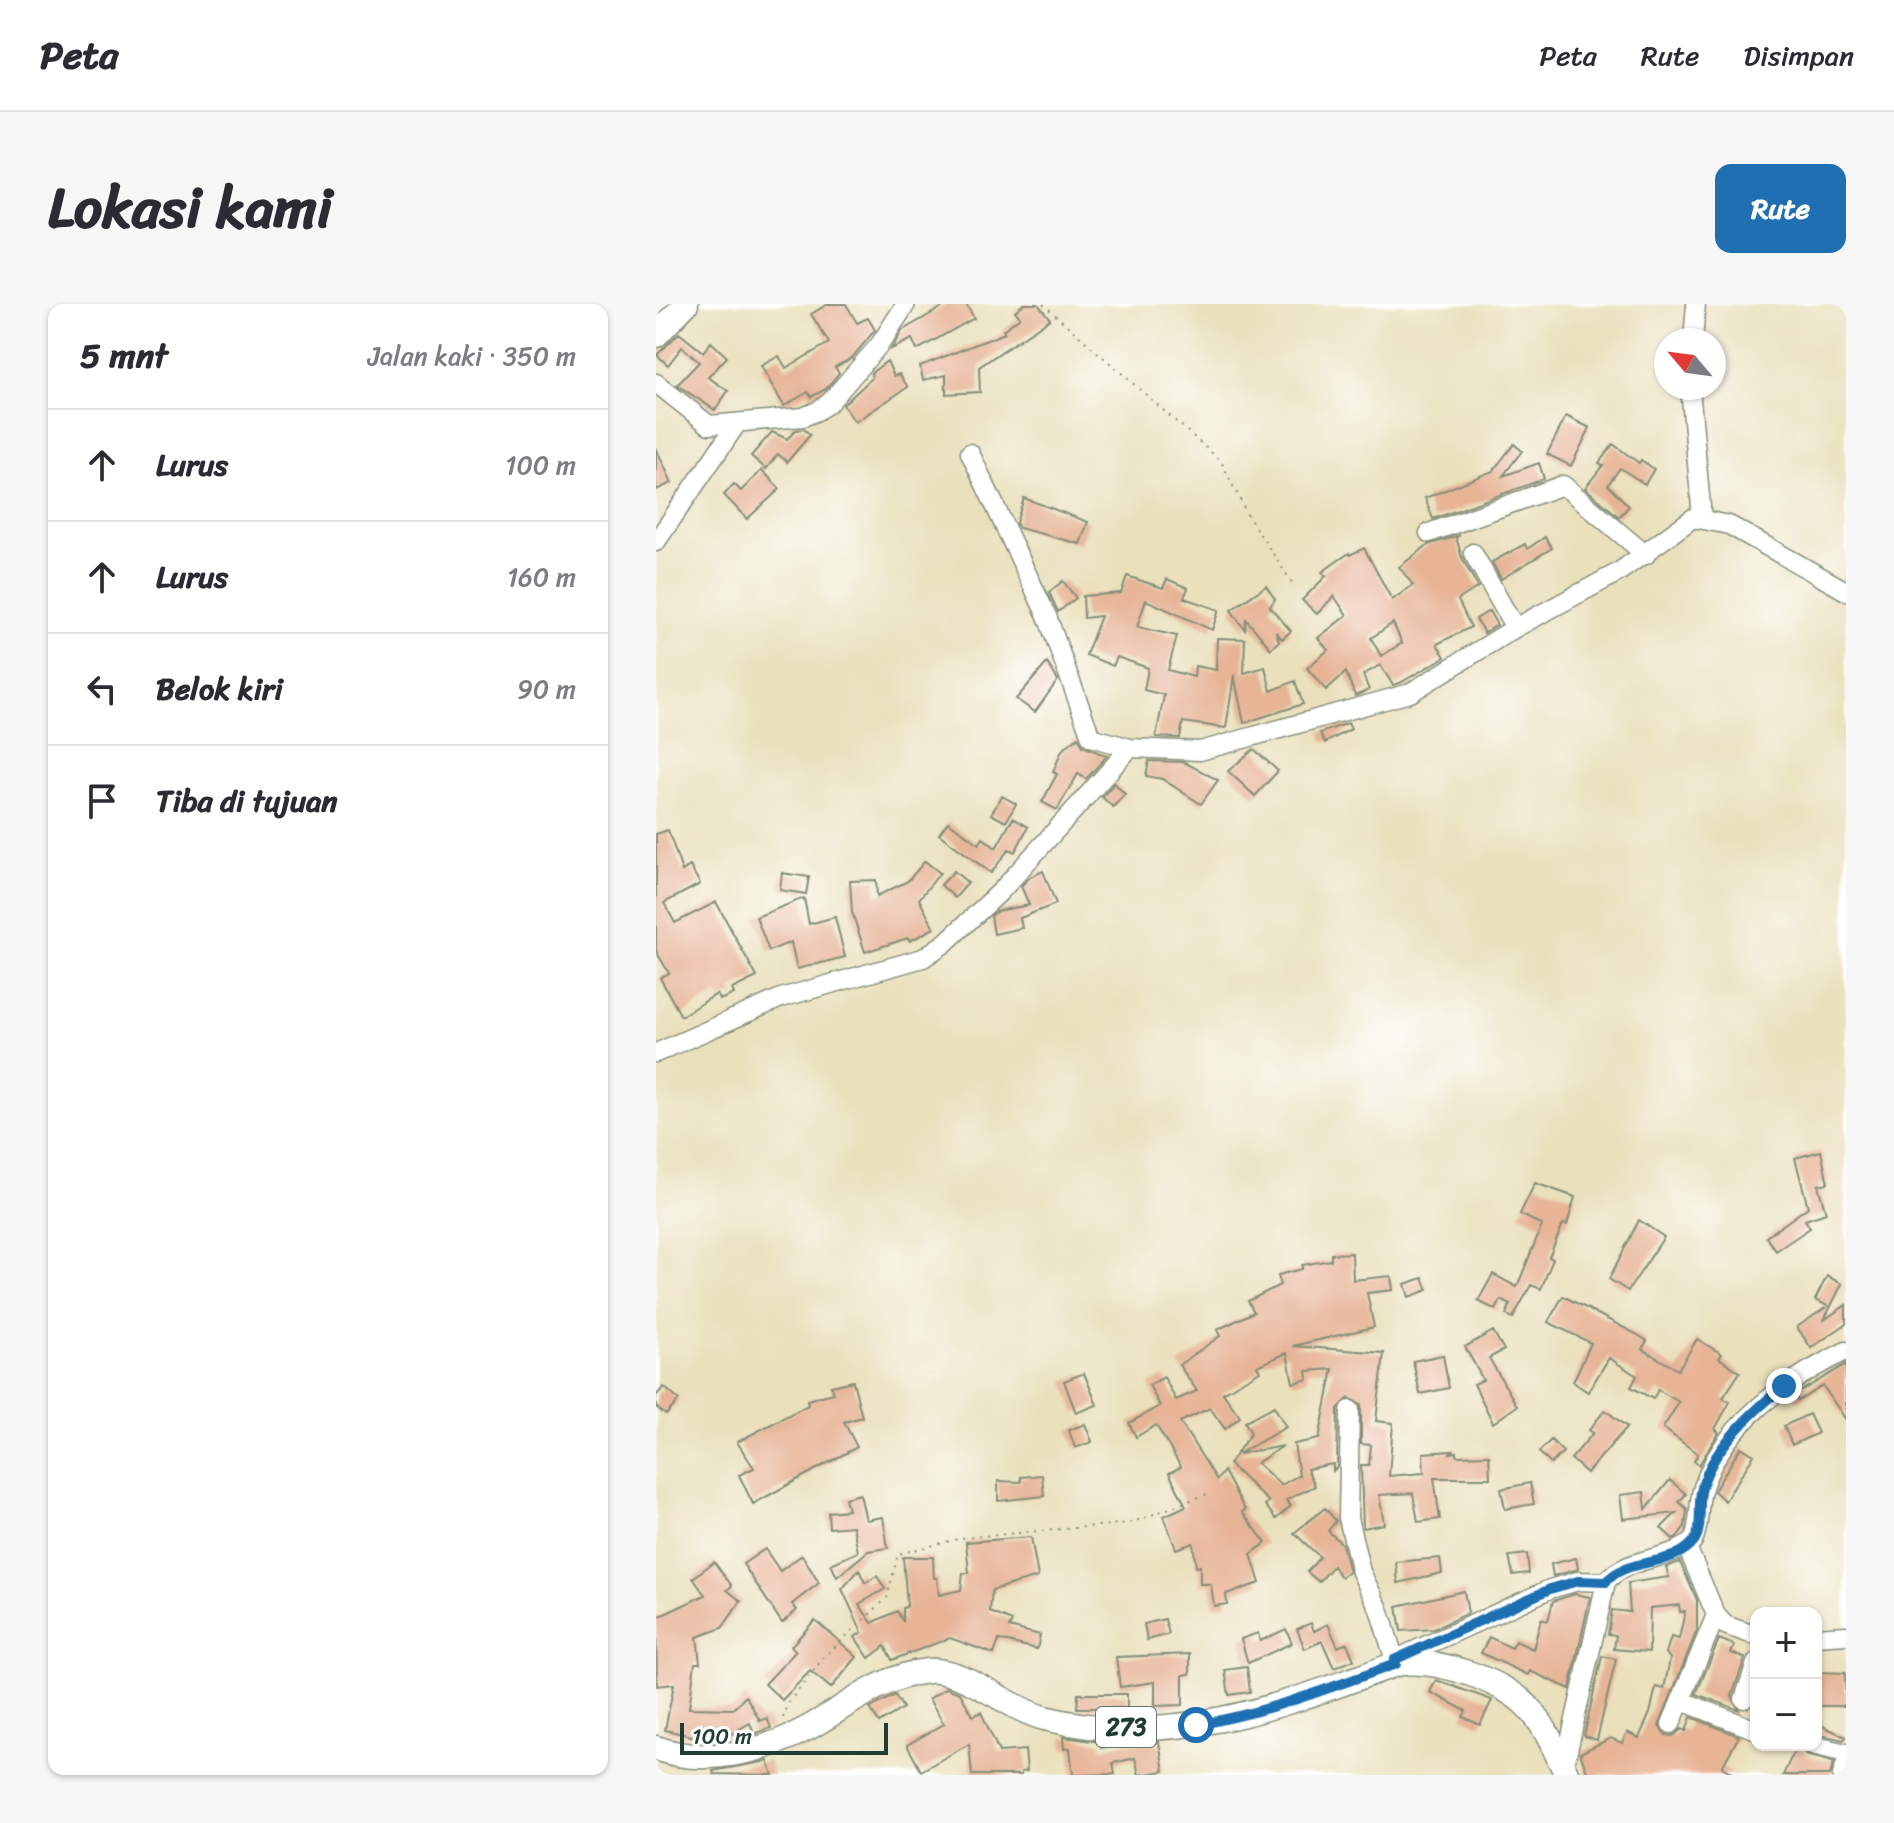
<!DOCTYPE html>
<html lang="id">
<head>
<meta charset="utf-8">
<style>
  :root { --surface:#fff; --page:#f7f7f7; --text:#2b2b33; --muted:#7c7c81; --line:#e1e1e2; --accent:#1f6fb2 }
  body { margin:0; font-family:Sriracha,sans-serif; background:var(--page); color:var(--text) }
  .controls { position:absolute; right:24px; bottom:24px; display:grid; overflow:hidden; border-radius:16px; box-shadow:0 2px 6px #0004 }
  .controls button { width:72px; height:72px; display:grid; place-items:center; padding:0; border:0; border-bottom:2px solid var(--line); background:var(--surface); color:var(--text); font:40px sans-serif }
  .compass { position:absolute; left:998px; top:24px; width:72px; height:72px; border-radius:50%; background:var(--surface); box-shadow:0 2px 6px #0004; rotate:299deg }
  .scale { position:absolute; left:24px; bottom:20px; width:208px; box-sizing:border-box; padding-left:8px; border:4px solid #1f3d34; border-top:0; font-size:22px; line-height:28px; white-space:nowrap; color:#1f3d34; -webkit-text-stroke:6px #fff; paint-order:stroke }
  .stop { position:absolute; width:24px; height:24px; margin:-18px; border:6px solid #1f6fb2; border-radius:50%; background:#fff }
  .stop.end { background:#1f6fb2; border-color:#fff; box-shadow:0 2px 8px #0008 }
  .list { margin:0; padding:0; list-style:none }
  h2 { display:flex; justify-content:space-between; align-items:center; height:104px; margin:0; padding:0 32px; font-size:34px }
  h2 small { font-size:26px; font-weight:400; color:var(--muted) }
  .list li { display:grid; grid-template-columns:52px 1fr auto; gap:24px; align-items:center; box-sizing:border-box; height:112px; padding:0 32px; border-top:2px solid var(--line) }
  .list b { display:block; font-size:30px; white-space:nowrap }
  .list em { font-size:26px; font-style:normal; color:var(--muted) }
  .icon { flex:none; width:44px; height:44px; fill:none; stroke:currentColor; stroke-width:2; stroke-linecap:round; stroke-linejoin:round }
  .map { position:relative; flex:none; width:1190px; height:1471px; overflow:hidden; border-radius:16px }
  header { display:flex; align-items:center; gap:48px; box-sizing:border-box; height:112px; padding:0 40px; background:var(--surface); border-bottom:2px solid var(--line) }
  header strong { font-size:38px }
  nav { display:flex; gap:44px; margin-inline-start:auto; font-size:28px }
  .intro { display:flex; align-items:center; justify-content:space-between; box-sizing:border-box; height:192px; padding:0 48px }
  h1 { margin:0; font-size:56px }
  .button { padding:20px 36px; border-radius:16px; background:var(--accent); color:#fff; font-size:28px; font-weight:700 }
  main { display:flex; gap:48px; padding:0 48px }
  aside { flex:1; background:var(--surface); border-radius:16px; box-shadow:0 2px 6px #0004 }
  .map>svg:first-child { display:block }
  .building { fill:#e7b496; fill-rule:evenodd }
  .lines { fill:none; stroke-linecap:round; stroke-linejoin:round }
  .minor-casing { stroke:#848e78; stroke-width:21 }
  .major-casing { stroke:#848e78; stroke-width:27 }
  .path { stroke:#848e78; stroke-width:2; stroke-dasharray:2 6; stroke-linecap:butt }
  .minor { stroke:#fff; stroke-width:18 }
  .major { stroke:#fff; stroke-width:24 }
  .route { stroke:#1f6fb2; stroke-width:10 }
  .labels { text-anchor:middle; stroke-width:6; stroke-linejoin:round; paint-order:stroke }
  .shield { fill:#fff; stroke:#627771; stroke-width:2 }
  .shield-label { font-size:24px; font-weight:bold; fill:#1f3d34 }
</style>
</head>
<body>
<header>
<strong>Peta</strong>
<nav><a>Peta</a><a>Rute</a><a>Disimpan</a></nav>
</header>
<div class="intro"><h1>Lokasi kami</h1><a class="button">Rute</a></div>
<main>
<aside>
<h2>5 mnt<small>Jalan kaki · 350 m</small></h2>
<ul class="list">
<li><svg class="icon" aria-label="ahead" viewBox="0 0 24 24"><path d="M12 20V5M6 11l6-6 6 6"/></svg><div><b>Lurus</b></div><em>100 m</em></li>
<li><svg class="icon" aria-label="ahead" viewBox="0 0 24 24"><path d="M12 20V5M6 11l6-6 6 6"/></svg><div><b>Lurus</b></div><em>160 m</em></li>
<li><svg class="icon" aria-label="left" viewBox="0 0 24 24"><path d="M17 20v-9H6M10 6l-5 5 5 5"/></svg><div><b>Belok kiri</b></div><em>90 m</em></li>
<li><svg class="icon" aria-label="arrive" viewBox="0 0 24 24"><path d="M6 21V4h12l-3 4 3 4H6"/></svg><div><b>Tiba di tujuan</b></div></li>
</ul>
</aside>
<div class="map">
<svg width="1190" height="1471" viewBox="0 0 1190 1471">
  <rect width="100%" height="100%" fill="#fff"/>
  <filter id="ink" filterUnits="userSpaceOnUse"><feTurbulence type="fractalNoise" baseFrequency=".0125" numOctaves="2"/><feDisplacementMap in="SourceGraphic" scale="16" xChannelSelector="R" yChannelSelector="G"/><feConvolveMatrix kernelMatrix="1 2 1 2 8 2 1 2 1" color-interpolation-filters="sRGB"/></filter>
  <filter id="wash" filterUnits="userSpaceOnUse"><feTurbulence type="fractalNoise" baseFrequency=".006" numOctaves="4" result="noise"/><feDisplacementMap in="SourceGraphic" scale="32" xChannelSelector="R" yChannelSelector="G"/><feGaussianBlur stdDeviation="1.8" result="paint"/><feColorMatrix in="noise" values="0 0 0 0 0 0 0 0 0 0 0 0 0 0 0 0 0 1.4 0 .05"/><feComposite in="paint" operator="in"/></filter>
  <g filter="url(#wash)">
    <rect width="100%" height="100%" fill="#eae0bc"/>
    <g id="blocks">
      <path class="building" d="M 172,0 L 190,0 L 201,19 L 212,14 L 219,26 L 196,54 L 179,63 L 183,69 L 170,85 L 155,93 L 152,88 L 128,102 L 105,62 L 123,52 L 130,64 L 173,39 L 155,10 Z
        M 292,0 L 310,0 L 318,14 L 261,46 L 256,35 L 235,45 L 247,26 Z
        M 368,0 L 382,0 L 394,15 L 323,63 L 324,88 L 290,90 L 290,71 L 267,76 L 264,62 L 349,29 L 347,26 L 364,13 L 359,7 Z
        M 23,29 L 47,48 L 55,38 L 71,53 L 52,73 L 72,87 L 59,106 L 21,81 L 43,58 L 26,43 L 12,61 L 1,51 Z
        M 231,57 L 238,72 L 243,70 L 252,83 L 199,118 L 187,101 L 216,74 L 215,69 Z
        M 910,112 L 934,124 L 915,162 L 891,150 Z
        M 148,125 L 154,131 L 131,158 L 122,150 L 110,165 L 95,152 L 116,128 L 131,135 L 140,126 Z
        M 858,140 L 866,147 L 847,172 L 883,159 L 888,175 L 777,215 L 769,194 L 837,167 Z
        M 957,140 L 983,159 L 985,156 L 998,165 L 989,180 L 964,164 L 952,181 L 973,202 L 963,213 L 929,184 L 947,161 L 943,159 Z
        M 0,144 L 16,179 L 0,186 Z
        M 106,166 L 124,185 L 91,215 L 68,191 L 78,180 L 85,187 Z
        M 368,194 L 432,218 L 424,240 L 363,224 L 360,219 Z
        M 804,231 L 800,233 L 806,254 L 822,283 L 802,296 L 815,323 L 781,340 L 789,353 L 744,379 L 737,381 L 724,361 L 707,371 L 713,386 L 699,392 L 690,368 L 670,386 L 651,364 L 672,346 L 662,334 L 691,311 L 678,292 L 661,310 L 646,296 L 670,272 L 666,268 L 693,249 L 694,251 L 708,244 L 736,296 L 757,281 L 743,263 L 772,241 ZM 737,319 L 746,339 L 725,352 L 715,334 Z
        M 889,233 L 896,244 L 845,275 L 836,258 L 869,240 L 871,245 Z
        M 471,272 L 507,284 L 511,275 L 532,284 L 528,294 L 563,306 L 556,326 L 490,296 L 481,323 L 521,332 L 512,366 L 538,373 L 539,362 L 560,366 L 561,334 L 589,335 L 588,369 L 609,363 L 615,387 L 639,377 L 647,400 L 588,419 L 578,371 L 570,424 L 527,418 L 524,434 L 500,433 L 508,391 L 488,386 L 492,364 L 461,353 L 457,362 L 430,351 L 445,312 L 428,314 L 427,292 L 465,289 Z
        M 407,277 L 420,294 L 402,308 L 393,288 Z
        M 610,282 L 619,295 L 614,303 L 635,327 L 626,335 L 620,328 L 623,337 L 615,345 L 590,315 L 589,326 L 575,306 Z
        M 833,307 L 841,321 L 828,329 L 820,315 Z
        M 391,359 L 402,376 L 379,408 L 360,395 Z
        M 692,419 L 695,425 L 669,439 L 664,429 Z
        M 422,433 L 427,442 L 451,452 L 430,475 L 422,470 L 401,506 L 386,498 L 401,470 L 397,468 L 406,446 Z
        M 598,445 L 622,467 L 599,492 L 572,467 Z
        M 493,457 L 528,458 L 562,476 L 545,500 L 506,475 L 490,472 Z
        M 458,479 L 469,490 L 457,503 L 446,493 Z
        M 346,492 L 360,500 L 350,518 L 335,510 Z
        M 357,514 L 372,523 L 359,548 L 353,545 L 335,569 L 283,530 L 292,518 L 323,540 L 327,534 L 340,544 Z
        M 12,526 L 26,567 L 34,562 L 44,580 L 8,599 L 19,619 L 60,598 L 101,673 L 76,685 L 78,690 L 64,696 L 61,690 L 25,712 L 4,674 L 13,669 L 0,647 L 0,530 Z
        M 269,557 L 284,569 L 263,595 L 278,624 L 254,637 L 252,634 L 209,648 L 196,608 L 194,577 L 220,576 L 221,592 L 252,577 Z
        M 298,567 L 312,579 L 299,594 L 285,581 Z
        M 387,567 L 400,600 L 364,614 L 366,624 L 338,630 L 335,612 L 341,607 L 373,601 L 365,582 L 374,573 Z
        M 126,569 L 153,573 L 150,590 L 124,586 Z
        M 148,594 L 153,620 L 179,613 L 189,653 L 141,665 L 135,638 L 113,647 L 100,613 Z
        M 1165,847 L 1172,879 L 1162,881 L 1170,909 L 1149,916 L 1154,924 L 1120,947 L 1110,933 L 1152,903 L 1139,854 Z
        M 879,879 L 919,893 L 911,921 L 907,920 L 893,953 L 897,955 L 885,985 L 875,981 L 857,1014 L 850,1011 L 854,1001 L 845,996 L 840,1006 L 822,997 L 837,970 L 861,983 L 886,921 L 864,910 Z
        M 983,916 L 1008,933 L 972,987 L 953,975 Z
        M 696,949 L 697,976 L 735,972 L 737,986 L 711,989 L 718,1023 L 637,1042 L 728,1049 L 720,1117 L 737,1119 L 733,1172 L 768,1169 L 767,1149 L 797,1147 L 795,1149 L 801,1148 L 801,1152 L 833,1151 L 834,1174 L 778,1174 L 784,1215 L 762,1218 L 757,1189 L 723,1191 L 728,1220 L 707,1224 L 705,1161 L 713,1161 L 715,1141 L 705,1140 L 705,1101 L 693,1094 L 682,1105 L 681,1163 L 677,1167 L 677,1160 L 651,1165 L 659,1182 L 630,1196 L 635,1202 L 620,1215 L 609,1201 L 613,1198 L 573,1160 L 595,1129 L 589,1118 L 618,1102 L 630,1123 L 582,1150 L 627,1142 L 601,1159 L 625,1181 L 643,1171 L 638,1140 L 663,1135 L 677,1065 L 651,1067 L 652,1075 L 637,1079 L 631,1049 L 601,1062 L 604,1067 L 567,1089 L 584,1113 L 569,1125 L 554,1104 L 524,1118 L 561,1176 L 568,1167 L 589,1206 L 586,1208 L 610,1239 L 595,1250 L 604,1279 L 570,1290 L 571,1300 L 558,1302 L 555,1280 L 544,1280 L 544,1262 L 540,1263 L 537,1239 L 520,1245 L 508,1212 L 530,1202 L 513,1169 L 525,1163 L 500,1121 L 480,1133 L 473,1119 L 504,1102 L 493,1081 L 508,1073 L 520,1096 L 541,1087 L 523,1061 L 564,1032 L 561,1026 L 598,1008 L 592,997 L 624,981 L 622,971 L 646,965 L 646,961 L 675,956 L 675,950 Z
        M 1171,972 L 1186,980 L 1168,1016 L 1190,1001 L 1190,1020 L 1155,1044 L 1141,1023 L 1172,1002 L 1159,996 Z
        M 767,974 L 772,986 L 753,993 L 749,980 Z
        M 907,992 L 982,1031 L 991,1037 L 986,1045 L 1022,1066 L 1041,1035 L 1066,1050 L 1063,1054 L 1084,1068 L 1067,1094 L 1074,1098 L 1059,1125 L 1063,1128 L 1043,1161 L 1038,1157 L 1042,1150 L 1007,1124 L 1023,1098 L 1002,1086 L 997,1095 L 975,1083 L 981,1072 L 953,1054 L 932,1088 L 917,1078 L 935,1039 L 892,1018 Z
        M 837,1027 L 848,1046 L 833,1054 L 861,1102 L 837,1119 L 818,1080 L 827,1076 L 809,1043 Z
        M 787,1051 L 793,1084 L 764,1090 L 757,1057 Z
        M 1190,1060 L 1190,1116 L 1167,1082 L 1142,1097 L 1139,1091 Z
        M 428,1069 L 441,1101 L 420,1109 L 408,1077 Z
        M 197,1077 L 206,1113 L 188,1118 L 201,1143 L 97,1200 L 83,1171 L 98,1164 L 81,1138 L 152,1101 L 151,1096 L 177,1089 L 175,1082 Z
        M 8,1083 L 23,1096 L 10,1111 L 0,1103 L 0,1092 Z
        M 949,1106 L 971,1123 L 931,1169 L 915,1155 L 937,1129 L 933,1126 Z
        M 1153,1110 L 1162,1129 L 1136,1141 L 1128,1122 Z
        M 429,1120 L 436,1138 L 419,1144 L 413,1126 Z
        M 895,1136 L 907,1148 L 895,1160 L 883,1148 Z
        M 1085,1143 L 1098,1151 L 1069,1197 L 1058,1187 Z
        M 386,1171 L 388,1192 L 342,1197 L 342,1177 L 365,1178 L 365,1173 Z
        M 1014,1176 L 1030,1190 L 1023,1198 L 1031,1205 L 1029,1222 L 1021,1233 L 1017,1235 L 1005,1224 L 1020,1209 L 967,1215 L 964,1191 L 988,1188 L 990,1205 Z
        M 874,1179 L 878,1200 L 849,1205 L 845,1185 Z
        M 204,1190 L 210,1216 L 227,1213 L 232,1244 L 212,1247 L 181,1273 L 175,1260 L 202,1248 L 197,1222 L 173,1224 L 172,1208 L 192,1206 L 189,1194 Z
        M 669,1204 L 680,1217 L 672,1227 L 686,1240 L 693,1268 L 685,1273 L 677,1262 L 663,1278 L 651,1268 L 664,1253 L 638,1229 Z
        M 375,1233 L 382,1273 L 336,1286 L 334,1308 L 356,1317 L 353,1323 L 384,1331 L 381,1345 L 343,1336 L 338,1350 L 294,1334 L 236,1356 L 229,1342 L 213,1354 L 199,1333 L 206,1328 L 186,1285 L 203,1266 L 209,1279 L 221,1272 L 229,1285 L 203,1300 L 216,1319 L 241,1307 L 247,1318 L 247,1304 L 251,1302 L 247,1253 L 277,1253 L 278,1274 L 281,1274 L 283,1291 L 305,1286 L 307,1269 L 313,1269 L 310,1238 Z
        M 109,1245 L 124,1267 L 146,1251 L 163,1279 L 136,1300 L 141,1306 L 126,1319 L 87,1260 Z
        M 871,1250 L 873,1269 L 857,1271 L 853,1252 Z
        M 784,1254 L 786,1269 L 742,1279 L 740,1258 Z
        M 920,1254 L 922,1265 L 897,1272 L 895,1260 Z
        M 58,1258 L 76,1282 L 71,1286 L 85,1297 L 66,1324 L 41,1333 L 44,1359 L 39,1359 L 33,1404 L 77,1405 L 90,1392 L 104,1417 L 111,1414 L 115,1424 L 98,1430 L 94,1419 L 68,1434 L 40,1433 L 9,1426 L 18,1380 L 1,1382 L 0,1314 L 49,1291 L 37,1274 Z
        M 1024,1258 L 1041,1296 L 1041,1326 L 1003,1422 L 1010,1431 L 1017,1432 L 1026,1425 L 1030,1427 L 1035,1413 L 1083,1432 L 1066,1463 L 1080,1471 L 932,1471 L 924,1449 L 955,1434 L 966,1439 L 971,1428 L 983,1434 L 994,1409 L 1000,1383 L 1008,1385 L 1014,1355 L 1010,1349 L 1015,1333 L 1023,1335 L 1029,1307 L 1024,1308 L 1023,1301 L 994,1304 L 993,1348 L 958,1345 L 960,1331 L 952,1330 L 956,1306 L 974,1308 L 972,1279 L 1013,1273 L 1010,1263 Z
        M 808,1287 L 812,1309 L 778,1325 L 745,1327 L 741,1302 Z
        M 919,1290 L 934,1293 L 914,1385 L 874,1367 L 872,1371 L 825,1349 L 833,1333 L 856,1344 L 860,1337 L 877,1345 L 885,1315 L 892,1317 L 897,1297 Z
        M 509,1315 L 513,1330 L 491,1336 L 488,1320 Z
        M 159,1316 L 201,1353 L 175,1384 L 154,1367 L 126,1396 L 109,1380 L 140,1347 L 135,1342 Z
        M 655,1319 L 658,1327 L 672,1320 L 682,1343 L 691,1339 L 698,1356 L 678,1364 L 666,1337 L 649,1345 L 641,1325 Z
        M 630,1325 L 636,1339 L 592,1359 L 585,1335 L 602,1329 L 604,1337 Z
        M 1063,1335 L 1078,1341 L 1075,1349 L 1089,1354 L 1076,1392 L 1083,1406 L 1040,1390 Z
        M 534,1350 L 534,1370 L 527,1371 L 527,1401 L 499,1402 L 499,1378 L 464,1383 L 460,1353 Z
        M 946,1352 L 960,1355 L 941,1436 L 928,1432 Z
        M 591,1363 L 594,1388 L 573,1391 L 569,1366 Z
        M 1160,1368 L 1189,1369 L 1190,1402 L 1160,1402 Z
        M 780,1376 L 836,1396 L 824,1421 L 807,1413 L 810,1407 L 774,1388 Z
        M 290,1384 L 304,1389 L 317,1412 L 325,1408 L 343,1448 L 369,1446 L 371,1467 L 365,1468 L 365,1471 L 316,1471 L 313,1440 L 265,1467 L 251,1441 L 288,1420 L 273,1395 Z
        M 422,1390 L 471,1390 L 471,1404 L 421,1404 Z
        M 239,1391 L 247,1404 L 223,1419 L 214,1404 Z
        M 1160,1419 L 1190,1433 L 1188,1436 L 1160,1430 Z
        M 407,1433 L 445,1438 L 445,1444 L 466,1439 L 503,1438 L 508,1467 L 483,1471 L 479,1454 L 457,1459 L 459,1470 L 417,1471 L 414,1444 L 408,1445 Z
        M 1141,1441 L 1153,1452 L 1178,1458 L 1174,1471 L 1127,1471 Z
        M 112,1457 L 117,1471 L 58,1470 L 57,1467 Z"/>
    </g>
  </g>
  <g filter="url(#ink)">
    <use href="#blocks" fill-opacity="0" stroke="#848e78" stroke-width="2"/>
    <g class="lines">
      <defs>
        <path id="minor" d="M 1037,36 L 1040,0
          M 0,79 L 53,121 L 147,113 L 161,107 L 173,99 L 224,40 L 250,0
          M 1034,84 L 1046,214
          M 314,149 L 391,312 L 435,433 L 474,444
          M 773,229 L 907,181 L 990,251
          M 0,238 L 80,121
          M 817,249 L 859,324
          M 0,749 L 125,694 L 267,654 L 289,639 L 344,588 L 474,444 L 544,447 L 754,389 L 859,324 L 963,268 L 1037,214 L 1073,221 L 1190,287
          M 694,1106 L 692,1214 L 705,1268 L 723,1305 L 740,1360
          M 1031,1243 L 1060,1311 L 1069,1321 L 1100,1332
          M 1160,1333 L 1190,1331
          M 738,1356 L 894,1285 L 922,1277 L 950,1278
          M 1088,1395 L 1100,1359
          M 1026,1397 L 1100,1426
          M 1015,1420 L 1060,1311
          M 1156,1441 L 1190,1449
          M 908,1464 L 950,1278 C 971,1252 1011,1258 1037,1237 C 1045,1220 1041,1201 1047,1183 C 1068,1119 1132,1075 1190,1047
          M 1186,1471 L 1190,1459"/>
        <path id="major" d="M 0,31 L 30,0
          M 0,1444 C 48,1462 108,1448 152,1424 C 190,1403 226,1372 271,1367 C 308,1363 350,1404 388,1414 C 514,1445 623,1403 740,1360 C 775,1352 847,1376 871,1402 C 889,1420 900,1448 911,1471"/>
      </defs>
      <use href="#minor" class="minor-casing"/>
      <use href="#major" class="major-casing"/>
      <path class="path" d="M 387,0 L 565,157 L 593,214 L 637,280
        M 127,1414 L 133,1398 L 169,1352 L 231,1294 L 242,1250 L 306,1234 L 474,1219 L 551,1190"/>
      <use href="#minor" class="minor"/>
      <use href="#major" class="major"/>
    </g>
  </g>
  <g class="lines" filter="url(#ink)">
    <path class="route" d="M 540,1421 C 610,1409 673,1384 740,1360 L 738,1356 L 894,1285 L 922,1277 L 950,1278 C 971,1252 1018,1264 1038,1237 C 1047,1225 1042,1202 1045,1188 C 1053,1147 1097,1107 1128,1082"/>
  </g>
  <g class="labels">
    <rect class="shield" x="440" y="1403" width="60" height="40" rx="6"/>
    <g class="shield-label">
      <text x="470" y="1431">273</text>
    </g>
  </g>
</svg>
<div class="controls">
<button>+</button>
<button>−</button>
</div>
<svg class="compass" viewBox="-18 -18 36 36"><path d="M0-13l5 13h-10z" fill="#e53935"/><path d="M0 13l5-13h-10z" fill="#7c7c81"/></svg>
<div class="scale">100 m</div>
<div class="stop" style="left:540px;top:1421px"></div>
<div class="stop end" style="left:1128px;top:1082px"></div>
</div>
</main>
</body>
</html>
